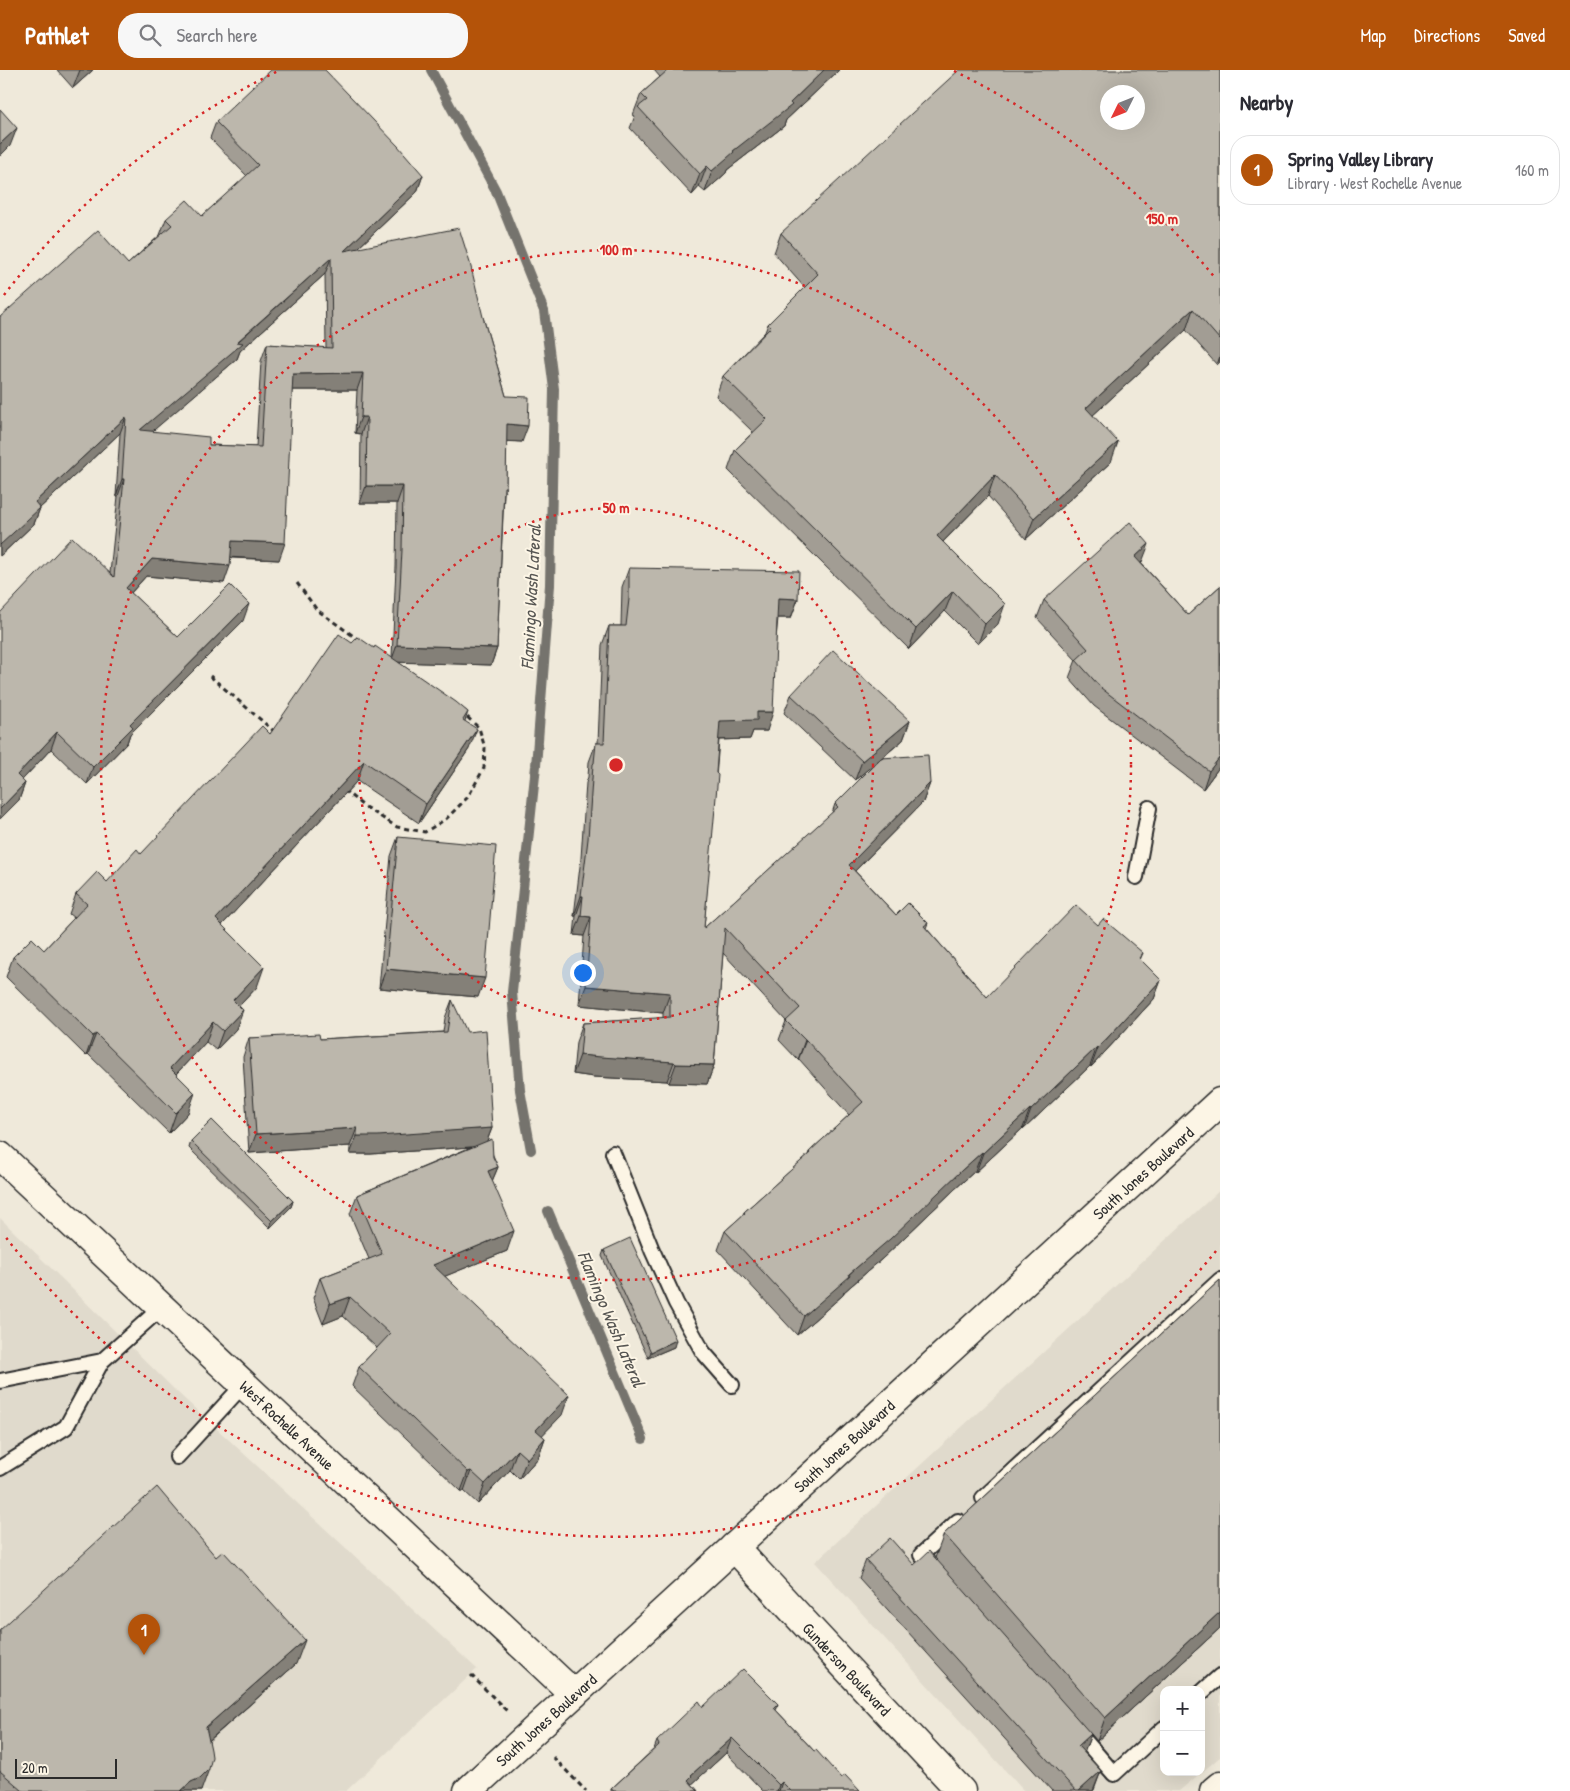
<!DOCTYPE html>
<html lang="en">
<head>
<meta charset="utf-8">
<style>
  :root { --surface:#fff; --page:#f7f7f7; --text:#2b2b33; --muted:#7c7c81; --line:#e1e1e2; --accent:#b45309 }
  body { margin:0; font-family:"Patrick Hand",sans-serif; background:var(--page); color:var(--text) }
  .controls { position:absolute; right:15px; bottom:15px; display:grid; overflow:hidden; border-radius:10px; box-shadow:0 5px 20px #0002 }
  .controls button { width:45px; height:45px; display:grid; place-items:center; padding:0; border:0; border-bottom:1px solid var(--line); background:var(--surface); color:var(--text); font:25px sans-serif }
  .compass { position:absolute; left:1100px; top:15px; width:45px; height:45px; border-radius:50%; background:var(--surface); box-shadow:0 5px 20px #0002; rotate:227deg }
  .scale { position:absolute; left:15px; bottom:12px; width:102px; box-sizing:border-box; padding-left:5px; border:2px solid #2b2b2b; border-top:0; font-size:14px; line-height:18px; white-space:nowrap; color:#2b2b2b; -webkit-text-stroke:4px #fcf5e5; paint-order:stroke }
  .you { position:absolute; left:582px; top:902px; width:18px; height:18px; margin:-12px; border:4px solid #fff; border-radius:50%; background:#1a73e8; box-shadow:0 0 0 8px #1a73e833 }
  .badge { display:grid; place-items:center; width:32px; height:32px; border-radius:50%; background:var(--accent); color:#fff; font-size:16px; font-weight:700 }
  .pin { position:absolute; translate:-50% -41px; filter:drop-shadow(0 1px 2px #0008) }
  .pin::after { content:''; position:absolute; top:26px; width:18px; height:15px; background:inherit; clip-path:polygon(0 0,100% 0,50% 100%) }
  .list { margin:0; padding:0; list-style:none }
  h2 { display:flex; justify-content:space-between; align-items:center; height:65px; margin:0; padding:0 20px; font-size:21px }
  h2 small { font-size:16px; font-weight:400; color:var(--muted) }
  .list li { display:grid; grid-template-columns:32px 1fr auto; gap:15px; align-items:center; box-sizing:border-box; height:70px; margin:0 10px 10px; padding:0 10px; border:1px solid var(--line); border-radius:20px }
  .list b { display:block; font-size:19px; white-space:nowrap }
  .list p { margin:0; font-size:16px; white-space:nowrap; color:var(--muted) }
  .list em { font-size:16px; font-style:normal; color:var(--muted) }
  .icon { flex:none; width:28px; height:28px; fill:none; stroke:currentColor; stroke-width:2; stroke-linecap:round; stroke-linejoin:round }
  .map { position:relative; flex:none; width:1220px; height:1721px; overflow:hidden }
  header { display:flex; align-items:center; gap:30px; box-sizing:border-box; height:70px; padding:0 25px; background:var(--accent); color:#fff }
  header strong { font-size:24px }
  nav { display:flex; gap:28px; margin-inline-start:auto; font-size:18px }
  .search { width:350px; height:45px; background:var(--page); display:flex; align-items:center; gap:12px; box-sizing:border-box; padding:0 18px; border-radius:20px; color:var(--muted); font-size:19px }
  main { display:flex }
  aside { flex:1; background:var(--surface) }
  .map>svg:first-child { display:block }
  .built { fill:#e0dacc; fill-rule:evenodd }
  .lines { fill:none; stroke-linecap:round; stroke-linejoin:round }
  .stream { stroke:#75736d; stroke-width:10 }
  .service-casing { stroke:#2b2b2b; stroke-width:18 }
  .minor-casing { stroke:#2b2b2b; stroke-width:31 }
  .tertiary-casing { stroke:#2b2b2b; stroke-width:31 }
  .primary-casing { stroke:#2b2b2b; stroke-width:31 }
  .path { stroke:#2b2b2b; stroke-width:3; stroke-dasharray:5 4; stroke-linecap:butt }
  .service { stroke:#fcf5e5; stroke-width:14 }
  .minor { stroke:#fcf5e5; stroke-width:28 }
  .tertiary { stroke:#fcf5e5; stroke-width:28 }
  .primary { stroke:#fcf5e5; stroke-width:28 }
  .wall { fill:#a29d94; stroke:#2b2b2b; fill-rule:evenodd }
  .shaded-wall { fill:#848078; stroke:#2b2b2b }
  .building { fill:#bcb7ac; stroke:#2b2b2b; fill-rule:evenodd }
  .ring { fill:none; stroke:#d62828; stroke-width:2.5; stroke-dasharray:2.5 5 }
  .labels { text-anchor:middle; stroke-width:4; stroke-linejoin:round; paint-order:stroke }
  .street-label { font-size:16px; fill:#2b2b2b; stroke:#fcf5e5 }
  .water-label { font-size:18px; font-style:italic; fill:#565552; stroke:#fcf5e5 }
  .centre { fill:#d62828; stroke:#fcf5e5; stroke-width:2.5 }
  .ring-label { font-size:15px; text-anchor:middle; font-weight:bold; fill:#d62828; stroke:#fcf5e5; stroke-width:4; stroke-linejoin:round; paint-order:stroke }
</style>
</head>
<body>
<header>
<strong>Pathlet</strong>
<div class="search"><svg class="icon" aria-label="search" viewBox="0 0 24 24"><circle cx="10" cy="10" r="6"/><path d="M15 15l6 6"/></svg>Search here</div>
<nav><a>Map</a><a>Directions</a><a>Saved</a></nav>
</header>
<main>
<div class="map">
<svg width="1220" height="1721" viewBox="0 0 1220 1721">
  <rect width="100%" height="100%" fill="#efe9da"/>
  <filter id="ink" filterUnits="userSpaceOnUse"><feTurbulence type="fractalNoise" baseFrequency=".02" numOctaves="2"/><feDisplacementMap in="SourceGraphic" scale="10" xChannelSelector="R" yChannelSelector="G"/><feConvolveMatrix kernelMatrix="1 2 1 2 8 2 1 2 1" color-interpolation-filters="sRGB"/></filter>
  <g filter="url(#ink)">
    <path class="built" d="M 1220,1120 L 1220,1687 L 1179,1721 L 1024,1721 L 815,1492 ZM 1164,1620 L 1201,1620 L 1201,1702 L 1164,1702 Z
      M 0,1148 L 177,1322 L 477,1599 L 346,1721 L 0,1721 Z"/>
    <g class="lines">
      <path class="stream" d="M 431,0 L 496,121 L 544,241 L 554,319 L 550,515 L 536,696 L 512,922 L 520,1020 L 531,1080
        M 548,1141 L 643,1369"/>
      <defs>
        <path id="service" d="M 1136,807 L 1149,738
          M 613,1083 L 652,1180 L 676,1233 L 703,1282 L 732,1315
          M 0,1311 L 102,1291
          M 177,1387 L 244,1314
          M 0,1398 L 66,1357 L 102,1291 L 162,1237
          M 983,1428 L 1220,1210
          M 935,1501 L 921,1485 L 958,1451
          M 1201,1623 L 1220,1606
          M 1075,1659 L 1114,1704 L 1164,1658"/>
        <path id="minor" d="M 734,1477 L 961,1721
          M 1214,1721 L 1220,1716"/>
        <path id="tertiary" d="M 0,1086 L 574,1624"/>
        <path id="primary" d="M 468,1721 L 1220,1032"/>
      </defs>
      <use href="#service" class="service-casing"/>
      <use href="#minor" class="minor-casing"/>
      <use href="#tertiary" class="tertiary-casing"/>
      <use href="#primary" class="primary-casing"/>
      <path class="path" d="M 297,513 L 317,540 L 359,570
        M 210,606 L 276,663
        M 344,720 L 362,735 L 397,757 L 425,762 L 446,749 L 468,727 L 484,698 L 485,678 L 479,658 L 464,644
        M 471,1605 L 508,1642
        M 553,1687 L 586,1721"/>
      <use href="#service" class="service"/>
      <use href="#minor" class="minor"/>
      <use href="#tertiary" class="tertiary"/>
      <use href="#primary" class="primary"/>
    </g>
    <path class="wall" d="M 57,0 L 93,0 L 73,18 Z
      M 654,0 L 839,0 L 786,50 L 784,56 L 727,100 L 726,103 L 705,122 L 699,117 L 692,125 L 630,58 L 635,46 L 633,45 L 641,24 L 660,7 Z
      M 1220,0 L 1220,292 L 1217,295 L 1186,260 L 1093,345 L 1111,392 L 1026,469 L 988,426 L 943,472 L 998,554 L 978,574 L 945,541 L 909,579 L 728,400 L 735,380 L 753,362 L 716,326 L 723,306 L 765,262 L 768,254 L 805,218 L 774,183 L 781,163 Z
      M 216,52 L 423,105 L 417,122 L 358,178 L 483,247 L 506,326 L 522,372 L 506,371 L 506,417 L 504,424 L 497,578 L 491,595 L 398,592 L 468,642 L 465,651 L 469,679 L 419,753 L 357,711 L 222,855 L 257,917 L 239,936 L 236,959 L 216,980 L 206,972 L 176,1004 L 188,1043 L 169,1063 L 88,984 L 86,986 L 6,907 L 13,887 L 44,880 L 74,848 L 69,844 L 76,824 L 107,812 L 141,784 L 270,664 L 352,573 L 374,578 L 392,588 L 396,497 L 397,433 L 360,433 L 361,364 L 355,363 L 357,320 L 292,320 L 279,490 L 231,488 L 224,513 L 146,506 L 131,523 L 178,567 L 243,551 L 130,664 L 127,673 L 87,714 L 51,679 L 22,710 L 25,713 L 19,730 L 0,749 L 110,503 L 118,426 L 116,426 L 120,363 L 40,438 L 34,454 L 0,486 L 0,247 L 128,194 L 160,165 L 166,149 L 202,146 L 247,106 L 210,68 ZM 325,204 L 326,278 L 267,274 L 261,291 L 256,377 L 209,375 L 152,361 L 237,289 L 240,281 Z
      M 1142,492 L 1141,493 L 1188,545 L 1220,516 L 1220,696 L 1203,719 L 1094,636 L 1069,608 L 1076,590 L 1037,548 L 1044,530 Z
      M 629,498 L 798,529 L 791,548 L 778,548 L 767,661 L 753,661 L 750,669 L 719,670 L 704,858 L 832,743 L 835,734 L 880,689 L 855,710 L 784,643 L 791,625 L 910,651 L 903,670 L 882,688 L 930,713 L 923,732 L 855,801 L 896,845 L 928,853 L 926,858 L 987,927 L 1098,855 L 1143,883 L 1140,890 L 1161,910 L 1154,929 L 1091,997 L 1090,996 L 1024,1059 L 1023,1058 L 976,1102 L 975,1101 L 955,1119 L 883,1188 L 844,1222 L 843,1225 L 797,1265 L 718,1180 L 725,1161 L 742,1146 L 744,1142 L 808,1085 L 809,1082 L 849,1045 L 799,989 L 798,990 L 779,970 L 786,951 L 723,883 L 714,995 L 707,1014 L 669,1013 L 667,1011 L 594,1007 L 573,1004 L 576,972 L 583,953 L 663,948 L 663,943 L 579,935 L 584,866 L 574,865 L 576,846 L 574,846 L 581,788 L 586,713 L 588,707 L 589,692 L 596,673 L 598,673 L 602,575 L 609,556 L 621,556 L 622,517 Z
      M 398,767 L 478,927 L 379,918 L 391,786 Z
      M 452,930 L 492,1058 L 487,1071 L 498,1097 L 492,1111 L 507,1181 L 445,1206 L 562,1345 L 542,1365 L 545,1368 L 538,1388 L 519,1409 L 510,1400 L 478,1434 L 464,1421 L 461,1421 L 352,1316 L 359,1297 L 377,1278 L 343,1246 L 323,1254 L 313,1228 L 320,1208 L 369,1189 L 350,1144 L 357,1125 L 471,1077 L 371,1084 L 350,1084 L 350,1076 L 249,1083 L 243,987 L 249,968 L 320,969 L 443,962 L 445,948 Z
      M 191,1071 L 293,1131 L 291,1137 L 270,1158 L 189,1078 Z
      M 604,1180 L 674,1277 L 648,1288 L 602,1186 Z
      M 1220,1210 L 1220,1558 L 1097,1671 L 1091,1664 L 1084,1683 L 1101,1701 L 1094,1720 L 1093,1721 L 1052,1721 L 859,1508 L 866,1490 L 914,1495 L 935,1488 L 944,1464 Z
      M 0,1560 L 296,1594 L 209,1671 L 201,1721 L 0,1721 Z
      M 778,1634 L 776,1640 L 814,1681 L 841,1708 L 860,1721 L 763,1721 L 726,1683 L 692,1714 L 698,1721 L 611,1721 L 611,1719 L 654,1679 L 657,1671 Z"/>
    <path class="shaded-wall" d="M 80,0 L 93,0 L 73,18 Z
      M 824,0 L 839,0 L 786,50 L 784,56 L 727,100 L 726,103 L 705,122 L 712,101 L 733,81 L 790,33 Z
      M 17,58 L 10,76 L 0,86 L 0,74 Z
      M 707,96 L 699,117 L 692,125 L 700,104 Z
      M 423,105 L 417,122 L 338,197 L 344,181 Z
      M 331,188 L 325,204 L 240,281 L 237,289 L 134,377 L 140,360 Z
      M 1193,239 L 1186,260 L 1079,358 L 1086,338 Z
      M 1220,286 L 1220,292 L 1217,295 Z
      M 363,303 L 357,320 L 287,320 L 293,304 Z
      M 126,347 L 120,363 L 40,438 L 34,454 L 0,486 L 0,475 L 35,432 Z
      M 361,347 L 367,347 L 361,364 L 355,363 Z
      M 507,354 L 528,356 L 522,372 L 500,371 Z
      M 1118,372 L 1111,392 L 1026,469 L 1034,448 Z
      M 995,405 L 988,426 L 929,486 L 937,466 Z
      M 122,409 L 124,409 L 118,426 L 116,426 Z
      M 366,416 L 403,416 L 397,433 L 360,433 Z
      M 232,471 L 285,473 L 279,490 L 226,487 Z
      M 1149,474 L 1142,492 L 1129,504 L 1135,487 Z
      M 152,489 L 230,496 L 224,513 L 146,506 L 120,535 L 126,518 Z
      M 953,521 L 945,541 L 909,579 L 916,559 Z
      M 778,528 L 798,529 L 791,548 L 771,548 Z
      M 249,534 L 243,551 L 130,664 L 127,673 L 87,714 L 93,697 L 130,654 Z
      M 1005,534 L 998,554 L 978,574 L 985,554 Z
      M 397,575 L 497,578 L 491,595 L 391,592 Z
      M 757,642 L 773,642 L 767,661 L 753,661 L 750,669 L 713,670 L 720,651 Z
      M 910,651 L 903,670 L 855,710 L 862,691 Z
      M 477,659 L 469,679 L 419,753 L 426,734 Z
      M 57,662 L 51,679 L 11,722 L 17,705 Z
      M 1220,687 L 1220,696 L 1203,719 L 1209,701 Z
      M 364,691 L 357,711 L 209,869 L 216,849 Z
      M 25,713 L 19,730 L 0,749 L 0,739 Z
      M 930,713 L 923,732 L 842,814 L 849,795 Z
      M 581,826 L 583,826 L 576,846 L 574,846 Z
      M 581,846 L 591,847 L 584,866 L 574,865 Z
      M 264,897 L 257,917 L 226,950 L 233,930 Z
      M 386,899 L 485,908 L 478,927 L 379,918 Z
      M 1161,910 L 1154,929 L 1091,997 L 1098,978 Z
      M 586,916 L 670,923 L 663,943 L 579,935 Z
      M 243,940 L 236,959 L 216,980 L 223,961 Z
      M 213,952 L 206,972 L 163,1018 L 170,998 Z
      M 96,964 L 88,984 L 86,986 L 93,966 Z
      M 805,970 L 806,970 L 798,990 Z
      M 1097,977 L 1090,996 L 1024,1059 L 1031,1040 Z
      M 580,985 L 674,992 L 667,1011 L 594,1007 L 573,1004 Z
      M 676,994 L 714,995 L 707,1014 L 669,1013 Z
      M 195,1023 L 188,1043 L 169,1063 L 176,1043 Z
      M 1030,1039 L 1023,1058 L 976,1102 L 983,1083 Z
      M 357,1058 L 350,1076 L 249,1083 L 256,1064 Z
      M 492,1058 L 485,1076 L 371,1084 L 350,1084 L 357,1066 Z
      M 982,1082 L 975,1101 L 955,1119 L 883,1188 L 844,1222 L 843,1225 L 797,1265 L 804,1246 L 962,1100 Z
      M 498,1097 L 490,1116 L 488,1101 Z
      M 293,1131 L 291,1137 L 270,1158 L 272,1151 Z
      M 514,1161 L 507,1181 L 426,1214 L 433,1195 Z
      M 350,1227 L 343,1246 L 323,1254 L 330,1234 Z
      M 676,1270 L 674,1277 L 648,1288 L 651,1282 Z
      M 569,1325 L 562,1345 L 529,1379 L 536,1360 Z
      M 545,1368 L 538,1388 L 519,1409 L 527,1389 Z
      M 517,1380 L 510,1400 L 478,1434 L 485,1414 Z
      M 471,1401 L 464,1421 L 461,1421 L 468,1402 Z
      M 1220,1542 L 1220,1558 L 1097,1671 L 1105,1648 Z
      M 305,1570 L 296,1594 L 197,1681 L 206,1657 Z
      M 1091,1664 L 1084,1683 L 1078,1676 Z
      M 732,1668 L 726,1683 L 688,1718 L 688,1710 L 691,1705 Z
      M 209,1699 L 201,1721 L 181,1721 L 191,1712 Z
      M 1101,1701 L 1093,1721 L 1079,1721 Z
      M 782,1712 L 779,1721 L 777,1721 L 779,1715 Z"/>
    <path class="building" d="M 271,0 L 325,0 L 398,76 L 423,105 L 344,181 L 459,158 L 470,193 L 483,247 L 506,326 L 529,327 L 528,356 L 507,354 L 506,417 L 504,417 L 497,578 L 397,575 L 402,480 L 403,416 L 366,416 L 367,347 L 361,347 L 363,303 L 293,304 L 285,473 L 232,471 L 230,496 L 152,489 L 126,518 L 178,567 L 230,515 L 249,534 L 130,654 L 133,657 L 93,697 L 57,662 L 17,705 L 25,713 L 0,739 L 0,543 L 72,467 L 114,507 L 124,409 L 122,409 L 126,347 L 35,432 L 40,438 L 0,475 L 0,247 L 98,160 L 128,194 L 172,155 L 166,149 L 187,130 L 202,146 L 258,95 L 216,52 ZM 331,188 L 332,278 L 267,274 L 261,377 L 209,375 L 209,367 L 140,360 L 243,273 L 237,272 Z
      M 668,0 L 824,0 L 790,33 L 792,35 L 733,81 L 734,82 L 712,101 L 707,96 L 700,104 L 638,37 L 647,30 L 641,24 Z
      M 959,0 L 1220,0 L 1220,270 L 1193,239 L 1086,338 L 1118,372 L 1034,448 L 995,405 L 937,466 L 1005,534 L 985,554 L 953,521 L 916,559 L 735,380 L 767,349 L 723,306 L 771,257 L 768,254 L 818,204 L 781,163 ZM 1108,22 L 1138,22 L 1138,52 L 1108,52 Z
      M 0,39 L 17,58 L 0,74 Z
      M 1130,452 L 1149,474 L 1135,487 L 1188,545 L 1220,516 L 1220,687 L 1209,701 L 1101,618 L 1076,590 L 1088,579 L 1044,530 Z
      M 629,498 L 799,501 L 798,529 L 778,528 L 773,642 L 757,642 L 757,650 L 720,651 L 716,703 L 718,705 L 704,858 L 838,737 L 835,734 L 881,688 L 928,685 L 930,713 L 849,795 L 896,845 L 908,833 L 928,853 L 924,856 L 987,927 L 1076,835 L 1098,855 L 1103,849 L 1143,883 L 1139,888 L 1161,910 L 1098,978 L 1097,977 L 1031,1040 L 1030,1039 L 983,1083 L 982,1082 L 962,1100 L 890,1169 L 849,1204 L 850,1206 L 804,1246 L 725,1161 L 745,1143 L 744,1142 L 810,1083 L 809,1082 L 863,1032 L 806,970 L 805,970 L 786,951 L 800,938 L 725,858 L 714,995 L 676,994 L 674,992 L 601,987 L 580,985 L 583,953 L 670,947 L 670,923 L 586,916 L 591,847 L 581,846 L 583,826 L 581,826 L 588,769 L 593,694 L 594,693 L 596,673 L 604,673 L 609,556 L 626,556 L 629,529 Z
      M 339,564 L 352,573 L 358,567 L 374,578 L 375,576 L 456,632 L 468,642 L 463,650 L 477,659 L 426,734 L 364,691 L 216,849 L 264,897 L 233,930 L 243,940 L 223,961 L 213,952 L 170,998 L 195,1023 L 176,1043 L 96,964 L 93,966 L 13,887 L 32,868 L 44,880 L 87,834 L 76,824 L 97,802 L 107,812 L 137,779 L 141,784 L 262,656 L 270,664 Z
      M 833,580 L 910,651 L 862,691 L 791,625 Z
      M 398,767 L 496,776 L 485,908 L 386,899 Z
      M 452,930 L 467,962 L 486,960 L 492,1058 L 378,1066 L 357,1066 L 357,1058 L 256,1064 L 249,968 L 319,964 L 320,969 L 447,962 Z
      M 212,1050 L 293,1131 L 272,1151 L 191,1071 Z
      M 492,1069 L 493,1087 L 498,1097 L 488,1101 L 514,1161 L 433,1195 L 569,1325 L 536,1360 L 545,1368 L 527,1389 L 517,1380 L 485,1414 L 471,1401 L 468,1402 L 359,1297 L 390,1264 L 350,1227 L 330,1234 L 320,1208 L 382,1184 L 357,1125 Z
      M 630,1168 L 676,1270 L 651,1282 L 604,1180 Z
      M 1220,1210 L 1220,1542 L 1105,1648 L 944,1464 Z
      M 157,1417 L 216,1487 L 223,1481 L 305,1570 L 206,1657 L 211,1680 L 212,1687 L 209,1699 L 200,1708 L 191,1712 L 181,1721 L 23,1721 L 0,1701 L 0,1560 Z
      M 890,1468 L 914,1495 L 929,1481 L 1091,1664 L 1078,1676 L 1101,1701 L 1079,1721 L 1076,1721 L 866,1490 Z
      M 743,1599 L 778,1634 L 774,1638 L 814,1681 L 816,1680 L 841,1708 L 845,1705 L 860,1721 L 791,1721 L 782,1712 L 779,1715 L 732,1668 L 691,1705 L 692,1706 L 688,1710 L 698,1721 L 614,1721 L 611,1719 L 659,1675 L 657,1671 L 699,1631 L 703,1637 Z"/>
  </g>
  <g class="ring">
    <circle cx="616" cy="695" r="257"/>
    <circle cx="616" cy="695" r="515"/>
    <path d="M1216 1181A772 772 0 0 1 4 1165M4 225A772 772 0 0 1 278 1M954 1A772 772 0 0 1 1216 209"/>
  </g>
  <g class="labels">
    <g class="street-label">
      <text transform="translate(1143 1103) rotate(-42)" y="6">South Jones Boulevard</text>
      <text transform="translate(287 1355) rotate(43)" y="6">West Rochelle Avenue</text>
      <text transform="translate(844 1376) rotate(-42)" y="6">South Jones Boulevard</text>
      <text transform="translate(847 1599) rotate(47)" y="6">Gunderson Boulevard</text>
      <text transform="translate(546 1650) rotate(-42)" y="6">South Jones Boulevard</text>
    </g>
    <g class="water-label">
      <text transform="translate(531 527) rotate(-87)" y="6">Flamingo Wash Lateral</text>
      <text transform="translate(611 1249) rotate(67)" y="6">Flamingo Wash Lateral</text>
    </g>
  </g>
  <circle cx="616" cy="695" r="8" class="centre"/>
  <g class="ring-label">
    <text x="1162" y="154">150 m</text>
    <text x="616" y="185">100 m</text>
    <text x="616" y="443">50 m</text>
  </g>
</svg>
<div class="controls">
<button>+</button>
<button>−</button>
</div>
<svg class="compass" viewBox="-18 -18 36 36"><path d="M0-13l5 13h-10z" fill="#e53935"/><path d="M0 13l5-13h-10z" fill="#7c7c81"/></svg>
<div class="scale">20 m</div>
<div class="you"></div>
<div class="pin badge" style="left:144px;top:1585px">1</div>
</div>
<aside>
<h2>Nearby<small></small></h2>
<ul class="list">
<li><span class="badge">1</span><div><b>Spring Valley Library</b><p>Library · West Rochelle Avenue</p></div><em>160 m</em></li>
</ul>
</aside>
</main>
</body>
</html>
